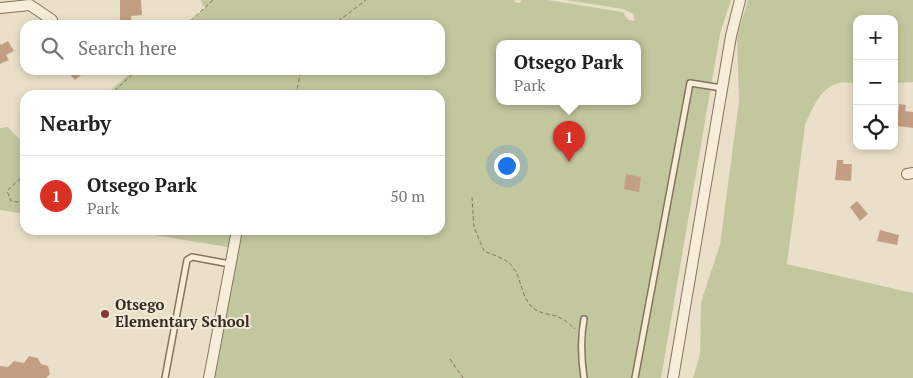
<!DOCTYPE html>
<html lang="en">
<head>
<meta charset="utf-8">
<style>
  :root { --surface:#fff; --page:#f2f2f2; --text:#222; --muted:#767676; --line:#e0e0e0; --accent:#d93025 }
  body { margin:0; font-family:"PT Serif",serif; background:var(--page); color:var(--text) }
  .controls { position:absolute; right:15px; top:15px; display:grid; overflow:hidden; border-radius:10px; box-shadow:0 2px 8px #0003 }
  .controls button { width:45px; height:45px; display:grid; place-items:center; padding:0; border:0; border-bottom:1px solid var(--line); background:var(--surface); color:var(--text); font:25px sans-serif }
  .you { position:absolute; left:506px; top:165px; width:18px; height:18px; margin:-12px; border:4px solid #fff; border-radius:50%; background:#1a73e8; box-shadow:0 0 0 8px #1a73e833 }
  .badge { display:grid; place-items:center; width:32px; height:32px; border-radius:50%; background:var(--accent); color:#fff; font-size:16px; font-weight:700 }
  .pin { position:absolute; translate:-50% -41px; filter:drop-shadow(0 1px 2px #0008) }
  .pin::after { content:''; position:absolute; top:26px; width:18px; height:15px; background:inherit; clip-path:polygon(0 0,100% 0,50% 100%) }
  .popup { position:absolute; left:496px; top:40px; width:145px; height:65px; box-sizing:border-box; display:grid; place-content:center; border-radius:10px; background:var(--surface); filter:drop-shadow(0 1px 4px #0005); font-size:16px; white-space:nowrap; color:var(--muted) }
  .popup b { font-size:19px; color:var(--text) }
  .popup::after { content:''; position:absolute; left:50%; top:100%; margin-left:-10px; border:10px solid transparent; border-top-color:var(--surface) }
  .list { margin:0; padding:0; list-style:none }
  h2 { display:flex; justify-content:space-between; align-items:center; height:65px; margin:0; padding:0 20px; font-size:21px }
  h2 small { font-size:16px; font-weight:400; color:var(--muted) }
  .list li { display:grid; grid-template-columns:32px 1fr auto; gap:15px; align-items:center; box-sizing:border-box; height:80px; padding:0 20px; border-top:1px solid var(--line) }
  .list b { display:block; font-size:19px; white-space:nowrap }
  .list p { margin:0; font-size:16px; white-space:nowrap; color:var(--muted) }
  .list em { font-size:16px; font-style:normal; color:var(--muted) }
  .icon { flex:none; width:28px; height:28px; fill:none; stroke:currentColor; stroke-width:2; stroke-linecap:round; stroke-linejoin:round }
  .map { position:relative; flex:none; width:913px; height:378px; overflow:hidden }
  .search { position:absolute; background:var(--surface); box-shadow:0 2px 8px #0003; left:20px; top:20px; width:425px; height:55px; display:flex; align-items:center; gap:12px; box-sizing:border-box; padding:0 18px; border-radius:15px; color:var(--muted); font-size:19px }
  .panel { position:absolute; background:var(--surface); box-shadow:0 2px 8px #0003; left:20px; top:90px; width:425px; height:145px; border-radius:15px }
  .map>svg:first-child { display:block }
  .green { fill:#c3c79e; fill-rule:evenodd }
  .building { fill:#c49e83 }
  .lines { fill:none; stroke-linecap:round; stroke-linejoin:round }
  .lane-casing { stroke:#85735f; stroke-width:8 }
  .street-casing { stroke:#85735f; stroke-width:12 }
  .path { stroke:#85735f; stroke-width:1; stroke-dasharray:4 2.5; stroke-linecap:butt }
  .lane { stroke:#f6eedb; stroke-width:5 }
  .street { stroke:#f6eedb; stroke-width:10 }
  .poi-dot { fill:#8d3637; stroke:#f2ead8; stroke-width:2 }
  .labels { text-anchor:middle; stroke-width:4; stroke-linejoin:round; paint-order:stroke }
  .poi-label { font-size:15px; font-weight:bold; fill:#372c21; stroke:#f2ead8; text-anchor:start }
</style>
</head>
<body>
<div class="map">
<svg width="913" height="378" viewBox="0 0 913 378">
  <rect width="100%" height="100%" fill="#eae0c9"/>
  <path class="green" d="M 201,0 L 515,0 L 514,2 L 520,3 L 521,0 L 548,0 L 623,12 L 628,20 L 635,21 L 633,14 L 623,9 L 565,0 L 731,0 L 720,34 L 661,378 L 215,378 L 239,249 L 124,230 L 440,230 L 440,95 L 105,95 L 134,70 L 440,70 L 440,25 L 186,25 L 206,7 L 203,6 ZM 500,43 L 638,43 L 638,101 L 500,101 Z
    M 748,0 L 913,0 L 913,82 L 894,83 L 894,19 L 857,19 L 857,83 C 851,83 846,82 840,83 C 821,86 812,109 805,125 L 787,264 L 913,293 L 913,378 L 693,378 L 700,355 L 701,302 L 720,245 L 739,101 L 737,37 Z
    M 8,127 L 25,145 L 25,214 L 0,210 L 0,128 Z"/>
  <path class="building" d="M 120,0 L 141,0 L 142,15 L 131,16 L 131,22 L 120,22 Z
    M 8,41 L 14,51 L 6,55 L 9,60 L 0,64 L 0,43 L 1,45 Z
    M 66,70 L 87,70 L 75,80 Z
    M 899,104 L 906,105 L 905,111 L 913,112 L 913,128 L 897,126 Z
    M 837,160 L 843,160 L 843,164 L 852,164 L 851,181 L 835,180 Z
    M 626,174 L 641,177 L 639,192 L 624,189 Z
    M 857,201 L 868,214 L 860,221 L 850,207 Z
    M 880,230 L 899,235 L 897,245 L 877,241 Z
    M 29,356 L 38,358 L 41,364 L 48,366 L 50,374 L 46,378 L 0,378 L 0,366 L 8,367 L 14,361 L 24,363 Z"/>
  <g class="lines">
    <defs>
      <path id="lane" d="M 584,319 C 580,340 581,357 584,378
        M 165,378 L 187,260 L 192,257 L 230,264
        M 635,378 L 690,83 L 722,88"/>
      <path id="street" d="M 0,8 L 30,5 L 52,20
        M 907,174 L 913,173
        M 209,378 L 237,230
        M 673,378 L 731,36 L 740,0"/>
    </defs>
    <use href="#lane" class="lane-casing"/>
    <use href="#street" class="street-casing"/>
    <path class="path" d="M 186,25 L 213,0
      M 333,25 L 366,0
      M 110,95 L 137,70
      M 296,95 L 301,70
      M 25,174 L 7,191 L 11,201 L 25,203
      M 472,197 L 474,227 L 484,251 C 493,255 505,258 511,265 C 522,277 520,295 532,307 C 538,313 548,314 556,316 C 564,319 570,324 575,329
      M 450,359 L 463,378"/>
    <use href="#lane" class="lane"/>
    <use href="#street" class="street"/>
  </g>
  <circle class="poi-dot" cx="105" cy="314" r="5"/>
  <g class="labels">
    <g class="poi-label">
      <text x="115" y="310">Otsego<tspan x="115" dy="17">Elementary School</tspan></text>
    </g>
  </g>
</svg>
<div class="controls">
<button>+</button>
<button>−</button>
<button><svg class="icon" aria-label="locate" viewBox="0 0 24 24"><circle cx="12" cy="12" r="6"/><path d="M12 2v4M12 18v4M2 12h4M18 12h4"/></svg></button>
</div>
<div class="you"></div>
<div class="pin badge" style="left:569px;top:162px">1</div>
<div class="popup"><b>Otsego Park</b>Park</div>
<div class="search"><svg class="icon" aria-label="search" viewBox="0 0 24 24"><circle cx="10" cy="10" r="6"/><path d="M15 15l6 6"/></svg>Search here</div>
<section class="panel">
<h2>Nearby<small></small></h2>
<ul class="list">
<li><span class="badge">1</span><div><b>Otsego Park</b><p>Park</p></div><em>50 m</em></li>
</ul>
</section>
</div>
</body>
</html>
